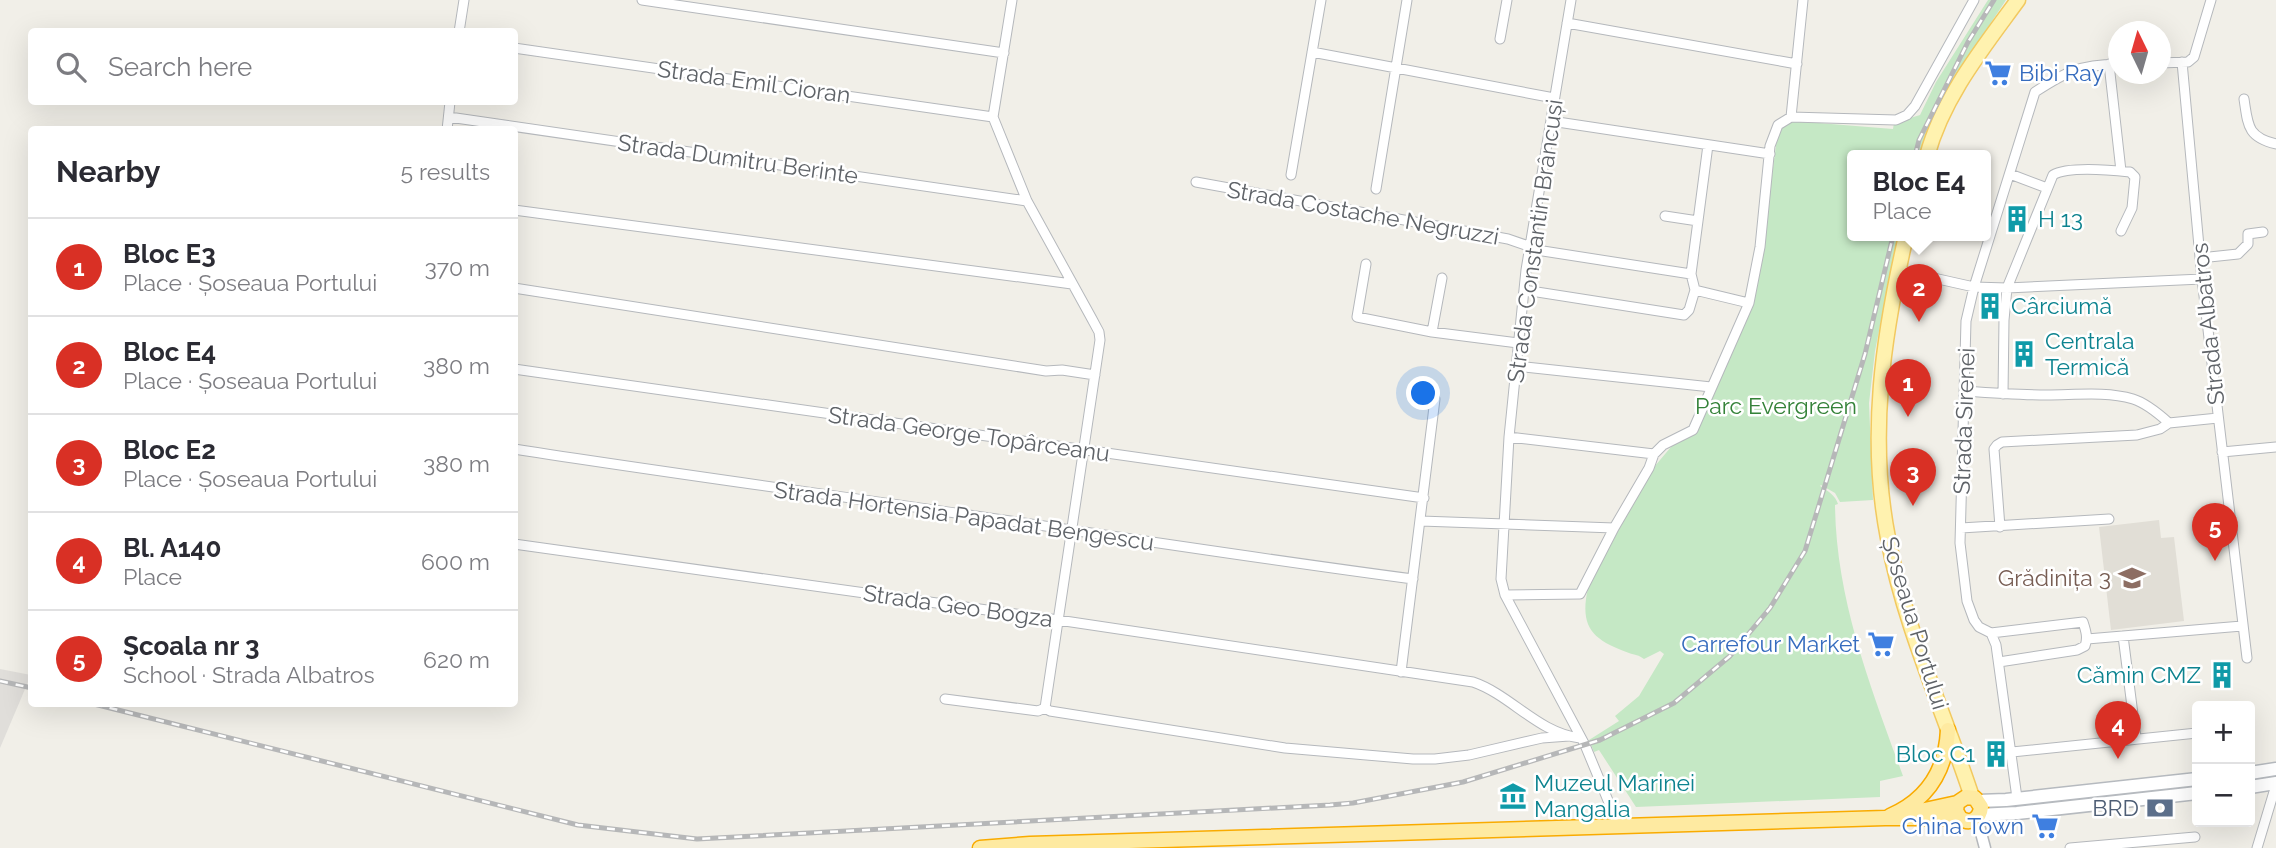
<!DOCTYPE html>
<html lang="en">
<head>
<meta charset="utf-8">
<style>
  :root { --surface:#fff; --page:#f7f7f7; --text:#2b2b33; --muted:#7c7c81; --line:#e1e1e2; --accent:#d93025 }
  body { margin:0; font-family:Raleway,sans-serif; background:var(--page); color:var(--text) }
  .controls { position:absolute; right:21px; bottom:21px; display:grid; overflow:hidden; border-radius:7px; box-shadow:0 7px 28px #0002 }
  .controls button { width:63px; height:63px; display:grid; place-items:center; padding:0; border:0; border-bottom:2px solid var(--line); background:var(--surface); color:var(--text); font:35px sans-serif }
  .compass { position:absolute; left:2108px; top:21px; width:63px; height:63px; border-radius:50%; background:var(--surface); box-shadow:0 7px 28px #0002; rotate:355deg }
  .you { position:absolute; left:1424px; top:394px; width:24px; height:24px; margin:-18px; border:5px solid #fff; border-radius:50%; background:#1a73e8; box-shadow:0 0 0 10px #1a73e833 }
  .badge { display:grid; place-items:center; width:46px; height:46px; border-radius:50%; background:var(--accent); color:#fff; font-size:23px; font-weight:700 }
  .pin { position:absolute; translate:-50% -58px; filter:drop-shadow(0 2px 4px #0008) }
  .pin::after { content:''; position:absolute; top:37px; width:24px; height:21px; background:inherit; clip-path:polygon(0 0,100% 0,50% 100%) }
  .popup { position:absolute; left:1847px; top:150px; width:144px; height:91px; box-sizing:border-box; display:grid; place-content:center; border-radius:7px; background:var(--surface); filter:drop-shadow(0 2px 5px #0005); font-size:23px; white-space:nowrap; color:var(--muted) }
  .popup b { font-size:26px; color:var(--text) }
  .popup::after { content:''; position:absolute; left:50%; top:100%; margin-left:-14px; border:14px solid transparent; border-top-color:var(--surface) }
  .list { margin:0; padding:0; list-style:none }
  h2 { display:flex; justify-content:space-between; align-items:center; height:91px; margin:0; padding:0 28px; font-size:30px }
  h2 small { font-size:23px; font-weight:400; color:var(--muted) }
  .list li { display:grid; grid-template-columns:46px 1fr auto; gap:21px; align-items:center; box-sizing:border-box; height:98px; padding:0 28px; border-top:2px solid var(--line) }
  .list b { display:block; font-size:26px; white-space:nowrap }
  .list p { margin:0; font-size:23px; white-space:nowrap; color:var(--muted) }
  .list em { font-size:23px; font-style:normal; color:var(--muted) }
  .icon { flex:none; width:38px; height:38px; fill:none; stroke:currentColor; stroke-width:2; stroke-linecap:round; stroke-linejoin:round }
  .map { position:relative; flex:none; width:2276px; height:848px; overflow:hidden }
  .search { position:absolute; background:var(--surface); box-shadow:0 7px 28px #0002; left:28px; top:28px; width:490px; height:77px; display:flex; align-items:center; gap:18px; box-sizing:border-box; padding:0 24px; border-radius:7px; color:var(--muted); font-size:26px }
  .panel { position:absolute; background:var(--surface); box-shadow:0 7px 28px #0002; left:28px; top:126px; width:490px; height:581px; border-radius:7px }
  .map>svg:first-child { display:block }
  .industrial { fill:#e0deda }
  .education { fill:#e1ded6 }
  .green { fill:#c5e8c5 }
  .lines { fill:none; stroke-linecap:round; stroke-linejoin:round }
  .minor-casing { stroke:#b5b8bc; stroke-width:11 }
  .tertiary-casing { stroke:#b5b8bc; stroke-width:13 }
  .secondary-casing { stroke:#b6babf; stroke-width:15 }
  .primary-casing { stroke:#f2c960; stroke-width:17 }
  .trunk-casing { stroke:#f9ab00; stroke-width:17 }
  .minor { stroke:#fff; stroke-width:9 }
  .tertiary { stroke:#fff; stroke-width:10 }
  .secondary { stroke:#fff; stroke-width:12 }
  .primary { stroke:#fff2af; stroke-width:14 }
  .trunk { stroke:#feeaa1; stroke-width:14 }
  .rail-casing { stroke:#b6b7b8; stroke-width:5 }
  .rail { stroke:#fff; stroke-width:2.5; stroke-dasharray:8; stroke-linecap:butt }
  .labels { text-anchor:middle; stroke-width:5; stroke-linejoin:round; paint-order:stroke }
  .shop-label { font-size:23px; fill:#366cbe; stroke:#fff; text-anchor:end }
  .street-label { font-size:23px; fill:#5f6368; stroke:#fff }
  .culture-label { font-size:23px; fill:#0d838f; stroke:#fff; text-anchor:start }
  .park-label { font-size:23px; fill:#348238; stroke:#fff }
  .education-label { font-size:23px; fill:#785e54; stroke:#fff; text-anchor:end }
  .service-label { font-size:23px; fill:#4e5e75; stroke:#fff; text-anchor:end }
</style>
</head>
<body>
<div class="map">
<svg width="2276" height="848" viewBox="0 0 2276 848">
  <rect width="100%" height="100%" fill="#f1efe8"/>
  <path class="industrial" d="M 0,669 L 31,675 L 0,748 Z"/>
  <path class="education" d="M 2159,520 L 2161,538 L 2174,537 L 2184,621 L 2111,630 L 2099,527 Z"/>
  <path class="green" d="M 1988,0 L 2006,0 L 1973,50 L 1921,156 L 1853,156 L 1853,236 L 1898,236 L 1875,351 L 1869,403 L 1873,500 L 1840,502 L 1835,493 L 1821,485 L 1820,486 C 1828,491 1835,495 1838,504 L 1835,505 C 1836,600 1871,688 1903,776 L 1880,781 L 1880,797 L 1636,807 L 1599,750 L 1594,752 L 1589,740 L 1619,721 L 1615,716 L 1639,696 L 1664,654 L 1660,651 L 1644,659 C 1639,655 1635,655 1629,653 C 1593,640 1579,628 1588,588 L 1649,473 L 1671,447 L 1695,431 L 1756,293 L 1778,131 L 1786,122 L 1794,121 L 1893,129 L 1894,123 L 1920,115 L 1936,82 Z"/>
  <g class="lines">
    <defs>
      <path id="minor" d="M 642,0 L 1004,53
        M 1012,0 L 993,117 L 1027,201 L 1092,319 L 1099,332 L 1100,340 L 1045,708 L 1050,711 L 1285,748 L 1413,759 L 1435,759 L 1469,755 L 1542,738 L 1569,736
        M 1571,0 L 1526,270 L 1509,437 L 1501,579 L 1505,595 L 1585,745 L 1619,827
        M 1567,23 L 1797,64
        M 459,32 L 464,0
        M 1500,39 L 1507,0
        M 514,48 L 993,117
        M 1312,52 L 1554,98
        M 2182,62 L 2202,279 L 2247,658
        M 2160,63 L 2188,62 L 2194,57 L 2211,0
        M 2109,64 L 2121,171
        M 2244,99 C 2248,125 2247,137 2276,144
        M 449,117 L 1027,201
        M 1791,117 L 1803,0
        M 1551,121 L 1770,154
        M 447,130 L 450,102
        M 2010,174 L 2047,188
        M 1291,175 L 1321,0
        M 1196,182 L 1508,239 L 1543,251 L 1691,274
        M 1376,189 L 1407,0
        M 514,210 L 1072,284
        M 1665,216 L 1698,221
        M 2200,258 L 2238,254 L 2248,244 L 2248,234 L 2263,232
        M 1366,264 L 1357,317 L 1432,332 L 1518,343
        M 1898,270 L 1974,287 L 2007,288 L 2202,279
        M 514,288 L 1046,371 L 1062,370 L 1095,375
        M 1524,290 L 1684,315 L 1689,310 L 1695,290
        M 1695,290 L 1691,274 L 1708,145
        M 1695,290 L 1749,303
        M 1432,332 L 1442,278
        M 1516,366 L 1711,387
        M 514,369 L 1424,498
        M 1965,391 C 1992,393 2020,395 2047,395 C 2075,395 2106,391 2133,399 C 2146,403 2159,414 2169,423
        M 2003,394 L 2004,320 L 2007,288 L 2053,175 C 2068,166 2111,170 2130,172 L 2135,177 L 2132,208 L 2121,231
        M 1509,437 L 1654,454 L 1663,445 L 1693,430 L 1749,303 L 1760,247 L 1770,146 L 1778,125 L 1791,117 L 1896,120 L 1907,115 L 1915,106 L 1974,0
        M 514,449 C 700,478 886,502 1071,530 C 1185,547 1299,564 1413,579
        M 2222,452 L 2276,447
        M 1421,521 L 1614,528
        M 2000,527 L 1994,449 L 1997,445 L 2002,442 L 2137,435 L 2160,429 L 2169,423 L 2218,418
        M 1961,528 L 2109,519
        M 514,544 L 1058,620 L 1473,682 C 1511,695 1538,733 1580,738
        M 1505,595 L 1580,594 L 1614,528 L 1649,468 L 1654,454
        M 1991,633 L 2083,622 C 2086,631 2088,638 2085,646 L 2077,650 L 1999,662
        M 2123,636 L 2136,738
        M 2087,639 L 2242,626
        M 1401,672 L 1435,399
        M 945,699 L 1038,711 L 1045,708
        M 2012,752 L 2197,733
        M 2017,798 L 1996,645 L 1991,633 L 1979,627 L 1974,620 L 1967,601 L 1960,543 L 1966,321 L 1974,287 L 2035,92 C 2067,71 2080,65 2118,64
        M 2070,848 L 2195,837
        M 2257,848 L 2276,785"/>
      <path id="tertiary" d="M 1977,818 L 1985,848"/>
      <path id="secondary" d="M 2250,773 L 2276,769
        M 2250,787 L 2276,783
        M 1978,801 L 2006,800 L 2197,779
        M 1979,815 L 2017,813 L 2197,793"/>
      <path id="primary" d="M 1927,156 C 1943,97 1983,48 2018,0
        M 1906,236 C 1883,336 1868,436 1888,538 C 1904,626 1944,712 1972,797"/>
      <path id="trunk" d="M 1911,813 L 1957,803
        M 1890,816 C 1927,800 1946,771 1948,730
        M 980,848 L 1030,844 L 1885,818 L 1960,818 C 1970,825 1980,819 1981,807 L 1975,798 L 1966,797 L 1957,803 L 1956,811 L 1960,818"/>
    </defs>
    <use href="#minor" class="minor-casing"/>
    <use href="#tertiary" class="tertiary-casing"/>
    <use href="#secondary" class="secondary-casing"/>
    <use href="#primary" class="primary-casing"/>
    <use href="#trunk" class="trunk-casing"/>
    <use href="#minor" class="minor"/>
    <use href="#tertiary" class="tertiary"/>
    <use href="#secondary" class="secondary"/>
    <use href="#primary" class="primary"/>
    <use href="#trunk" class="trunk"/>
    <defs>
      <path id="rail" d="M 1915,156 L 1919,140 L 1968,42 L 1994,0
        M 0,681 L 32,688
        M 94,704 L 578,825 L 697,839 L 1330,805 L 1353,803 L 1463,782 L 1600,740 L 1674,703 L 1730,656 L 1770,608 L 1805,551 L 1865,354 L 1893,236"/>
    </defs>
    <use href="#rail" class="rail-casing"/>
    <use href="#rail" class="rail"/>
  </g>
  <defs>
    <symbol id="supermarket-bare" viewBox="-9 -9 18 18"><path d="M-6-5.5h2.5l.6 2H6L4.5 2H-2.5L-4.4-4H-6ZM-1.5 3.2a1.3 1.3 0 1 0 .1 0ZM3 3.2a1.3 1.3 0 1 0 .1 0Z" fill="#3f7fe0" stroke="#fff" stroke-width="2.5" paint-order="stroke"/></symbol>
    <symbol id="building-bare" viewBox="-9 -9 18 18"><path d="M-4-6H4V6H1V3H-1V6H-4ZM-2.5-4.3h1.7v1.8h-1.7ZM.8-4.3h1.7v1.8H.8ZM-2.5-1h1.7V.8h-1.7ZM.8-1h1.7V.8H.8Z" fill="#0f9aa8" stroke="#fff" stroke-width="2.5" paint-order="stroke"/></symbol>
    <symbol id="school-bare" viewBox="-9 -9 18 18"><path d="M0-5L7-2L0 1L-7-2ZM-4 1L0 2.5L4 1V4Q0 6-4 4Z" fill="#8d6e63" stroke="#fff" stroke-width="2.5" paint-order="stroke"/></symbol>
    <symbol id="museum-bare" viewBox="-9 -9 18 18"><path d="M0-6L6-3V-2H-6V-3ZM-5-1h2V3h-2ZM-1-1h2V3h-2ZM3-1h2V3H3ZM-6 4H6V6H-6Z" fill="#0f9aa8" stroke="#fff" stroke-width="2.5" paint-order="stroke"/></symbol>
    <symbol id="bank-bare" viewBox="-9 -9 18 18"><path d="M-6-4H6V4H-6ZM0-2.3a2.3 2.3 0 1 0 0 4.6a2.3 2.3 0 1 0 0-4.6Z" fill="#5c6f8a" stroke="#fff" stroke-width="2.5" paint-order="stroke"/></symbol>
  </defs>
  <g fill-rule="evenodd">
    <use href="#supermarket-bare" x="1979" y="54" width="38" height="38"/>
    <use href="#building-bare" x="1998" y="200" width="38" height="38"/>
    <use href="#building-bare" x="1971" y="287" width="38" height="38"/>
    <use href="#building-bare" x="2005" y="335" width="38" height="38"/>
    <use href="#school-bare" x="2113" y="559" width="38" height="38"/>
    <use href="#supermarket-bare" x="1862" y="625" width="38" height="38"/>
    <use href="#building-bare" x="2203" y="656" width="38" height="38"/>
    <use href="#building-bare" x="1977" y="735" width="38" height="38"/>
    <use href="#museum-bare" x="1494" y="777" width="38" height="38"/>
    <use href="#bank-bare" x="2141" y="789" width="38" height="38"/>
    <use href="#supermarket-bare" x="2026" y="807" width="38" height="38"/>
  </g>
  <g class="labels">
    <g class="shop-label">
      <text x="2019" y="81" text-anchor="start">Bibi Ray</text>
      <text x="1860" y="652">Carrefour Market</text>
      <text x="2024" y="834">China Town</text>
    </g>
    <g class="street-label">
      <text transform="translate(754 82) rotate(8)" y="8">Strada Emil Cioran</text>
      <text transform="translate(738 159) rotate(8)" y="8">Strada Dumitru Berinte</text>
      <text transform="translate(1363 213) rotate(10)" y="8">Strada Costache Negruzzi</text>
      <text transform="translate(1535 241) rotate(-82)" y="8">Strada Constantin Brâncuși</text>
      <text transform="translate(2208 324) rotate(-96)" y="8">Strada Albatros</text>
      <text transform="translate(1964 421) rotate(-88)" y="8">Strada Sirenei</text>
      <text transform="translate(969 434) rotate(8)" y="8">Strada George Topârceanu</text>
      <text transform="translate(964 516) rotate(8)" y="8">Strada Hortensia Papadat Bengescu</text>
      <text transform="translate(958 606) rotate(8)" y="8">Strada Geo Bogza</text>
      <text transform="translate(1915 623) rotate(73)" y="8">Șoseaua Portului</text>
    </g>
    <g class="culture-label">
      <text x="2038" y="227">H 13</text>
      <text x="2011" y="314">Cârciumă</text>
      <text x="2045" y="349">Centrala<tspan x="2045" dy="26">Termică</tspan></text>
      <text x="2201" y="683" text-anchor="end">Cămin CMZ</text>
      <text x="1975" y="762" text-anchor="end">Bloc C1</text>
      <text x="1534" y="791">Muzeul Marinei<tspan x="1534" dy="26">Mangalia</tspan></text>
    </g>
    <g class="park-label">
      <text x="1776" y="414">Parc Evergreen</text>
    </g>
    <g class="education-label">
      <text x="2111" y="586">Grădinița 3</text>
    </g>
    <g class="service-label">
      <text x="2139" y="816">BRD</text>
    </g>
  </g>
</svg>
<div class="controls">
<button>+</button>
<button>−</button>
</div>
<svg class="compass" viewBox="-18 -18 36 36"><path d="M0-13l5 13h-10z" fill="#e53935"/><path d="M0 13l5-13h-10z" fill="#7c7c81"/></svg>
<div class="you"></div>
<div class="pin badge" style="left:1908px;top:417px">1</div>
<div class="pin badge" style="left:1919px;top:322px">2</div>
<div class="popup"><b>Bloc E4</b>Place</div>
<div class="pin badge" style="left:1913px;top:506px">3</div>
<div class="pin badge" style="left:2118px;top:759px">4</div>
<div class="pin badge" style="left:2215px;top:561px">5</div>
<div class="search"><svg class="icon" aria-label="search" viewBox="0 0 24 24"><circle cx="10" cy="10" r="6"/><path d="M15 15l6 6"/></svg>Search here</div>
<section class="panel">
<h2>Nearby<small>5 results</small></h2>
<ul class="list">
<li><span class="badge">1</span><div><b>Bloc E3</b><p>Place · Șoseaua Portului</p></div><em>370 m</em></li>
<li><span class="badge">2</span><div><b>Bloc E4</b><p>Place · Șoseaua Portului</p></div><em>380 m</em></li>
<li><span class="badge">3</span><div><b>Bloc E2</b><p>Place · Șoseaua Portului</p></div><em>380 m</em></li>
<li><span class="badge">4</span><div><b>Bl. A140</b><p>Place</p></div><em>600 m</em></li>
<li><span class="badge">5</span><div><b>Școala nr 3</b><p>School · Strada Albatros</p></div><em>620 m</em></li>
</ul>
</section>
</div>
</body>
</html>
